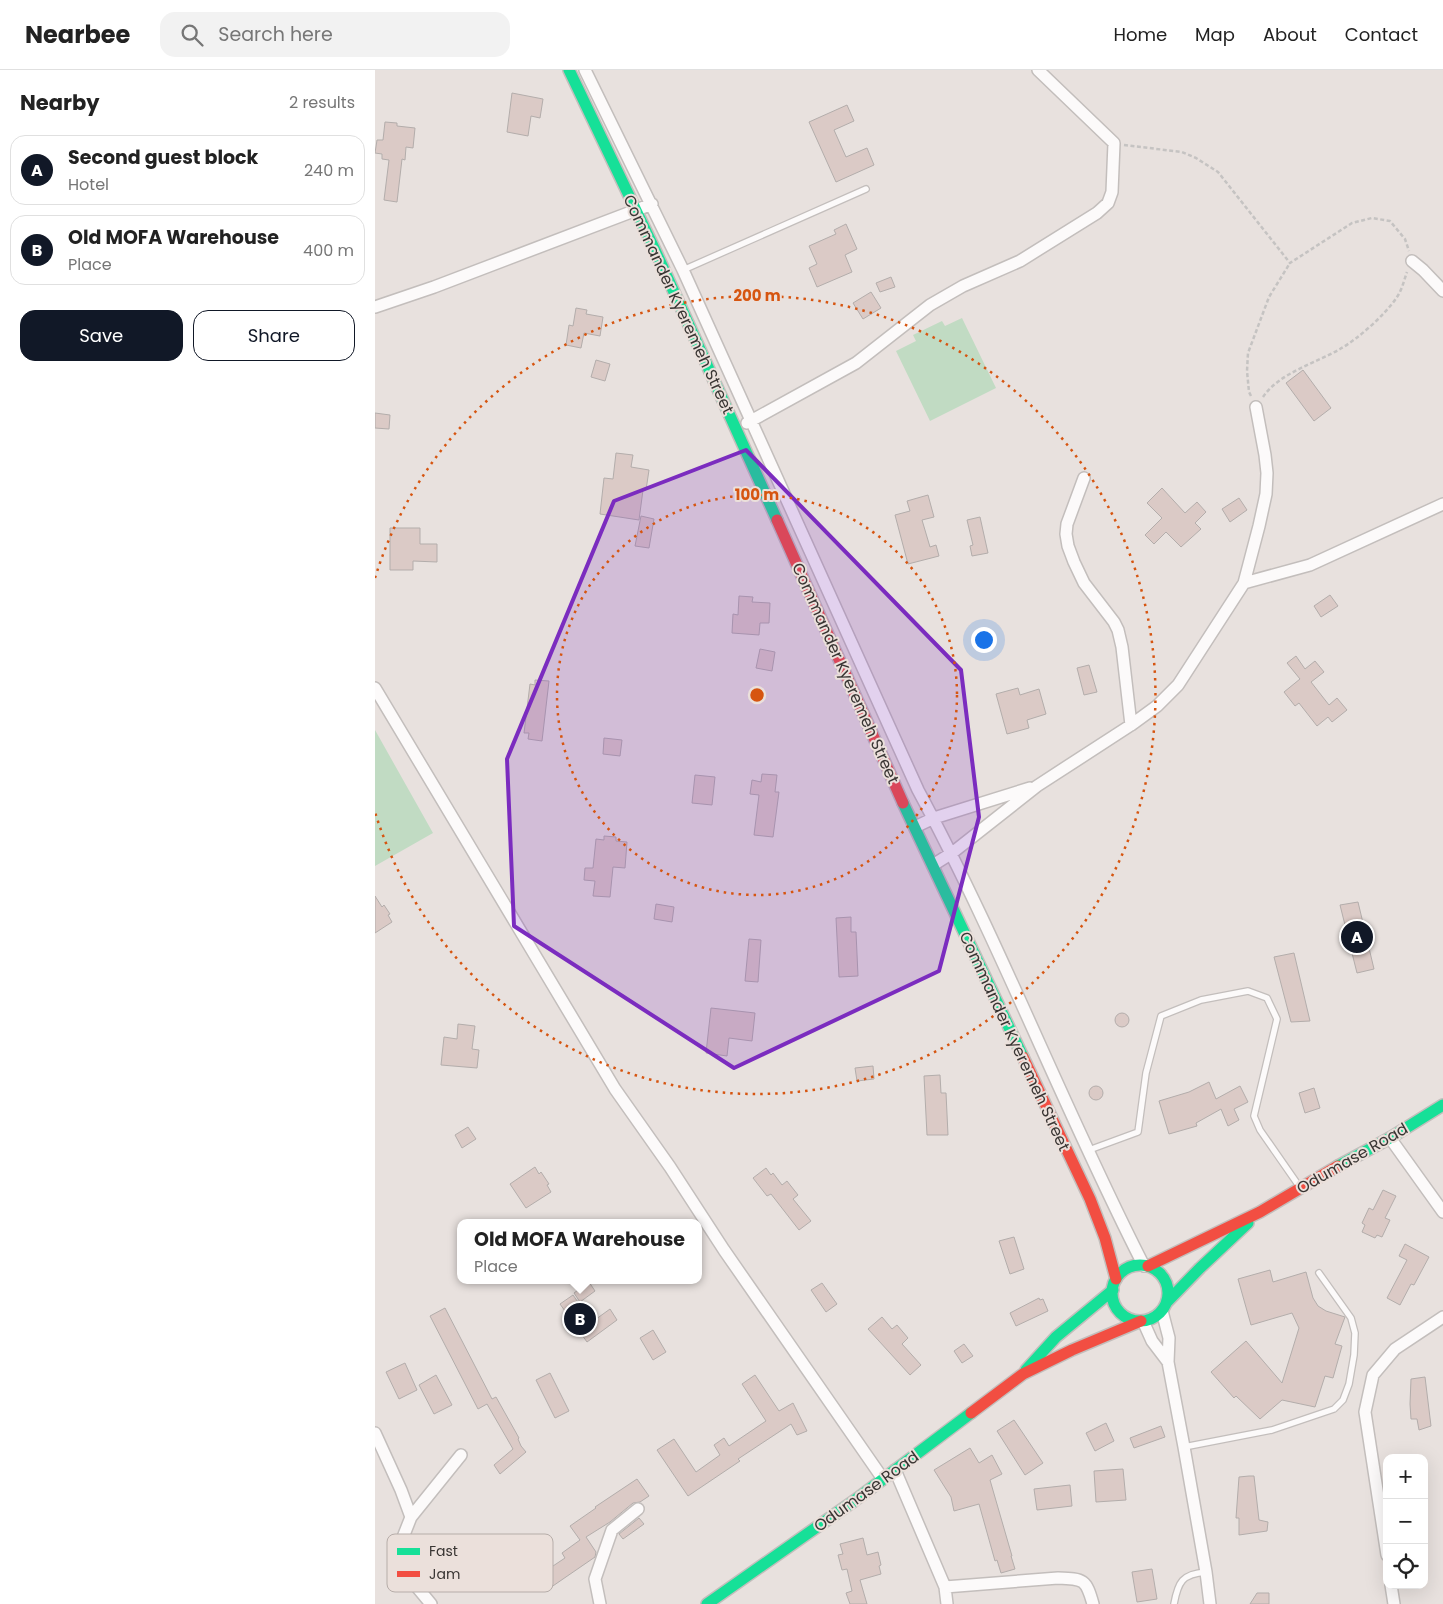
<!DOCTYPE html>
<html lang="en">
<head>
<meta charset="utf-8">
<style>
  :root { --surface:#fff; --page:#f2f2f2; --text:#222; --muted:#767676; --line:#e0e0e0; --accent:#111827 }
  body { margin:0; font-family:Poppins,sans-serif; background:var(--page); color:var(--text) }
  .controls { position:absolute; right:15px; bottom:15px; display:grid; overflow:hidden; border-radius:10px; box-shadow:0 5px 20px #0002 }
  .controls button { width:45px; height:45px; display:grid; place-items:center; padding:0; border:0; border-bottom:1px solid var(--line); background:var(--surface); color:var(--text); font:25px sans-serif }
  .you { position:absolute; left:608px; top:569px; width:18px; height:18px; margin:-12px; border:4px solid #fff; border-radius:50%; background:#1a73e8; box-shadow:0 0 0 8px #1a73e833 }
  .badge { display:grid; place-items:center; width:32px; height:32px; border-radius:50%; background:var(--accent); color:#fff; font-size:16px; font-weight:700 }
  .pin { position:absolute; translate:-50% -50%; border:2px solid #fff; box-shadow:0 1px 5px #0006 }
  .popup { position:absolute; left:82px; top:1149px; width:245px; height:65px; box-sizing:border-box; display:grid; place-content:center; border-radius:10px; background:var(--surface); filter:drop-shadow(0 1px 4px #0005); font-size:16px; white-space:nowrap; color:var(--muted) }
  .popup b { font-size:19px; color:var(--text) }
  .popup::after { content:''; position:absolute; left:50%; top:100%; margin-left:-10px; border:10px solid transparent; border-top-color:var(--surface) }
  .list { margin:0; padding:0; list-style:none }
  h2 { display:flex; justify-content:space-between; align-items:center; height:65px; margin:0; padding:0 20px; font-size:21px }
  h2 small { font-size:16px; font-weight:400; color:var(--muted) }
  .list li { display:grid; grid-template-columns:32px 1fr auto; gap:15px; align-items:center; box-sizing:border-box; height:70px; margin:0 10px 10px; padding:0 10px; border:1px solid var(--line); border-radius:15px }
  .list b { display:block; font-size:19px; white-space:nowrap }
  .list p { margin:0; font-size:16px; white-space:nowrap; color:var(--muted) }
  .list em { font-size:16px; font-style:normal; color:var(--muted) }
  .actions { display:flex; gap:10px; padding:15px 20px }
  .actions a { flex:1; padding:11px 0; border:1px solid var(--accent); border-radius:15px; text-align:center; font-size:18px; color:var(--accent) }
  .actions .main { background:var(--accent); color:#fff }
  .icon { flex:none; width:28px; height:28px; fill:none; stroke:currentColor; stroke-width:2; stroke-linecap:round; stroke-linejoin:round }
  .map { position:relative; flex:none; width:1068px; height:1534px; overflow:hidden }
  header { display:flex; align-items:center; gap:30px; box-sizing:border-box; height:70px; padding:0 25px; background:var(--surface); border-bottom:1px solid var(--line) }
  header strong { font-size:24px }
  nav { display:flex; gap:28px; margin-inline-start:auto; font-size:18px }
  .search { width:350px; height:45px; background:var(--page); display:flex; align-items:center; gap:12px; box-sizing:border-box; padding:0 18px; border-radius:15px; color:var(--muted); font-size:19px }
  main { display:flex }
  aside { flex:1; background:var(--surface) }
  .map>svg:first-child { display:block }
  .green { fill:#c1dbc3 }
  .building { fill:#dbcac6; stroke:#b3adab }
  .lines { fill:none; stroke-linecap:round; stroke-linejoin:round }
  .lane-casing { stroke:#c3bebc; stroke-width:8 }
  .street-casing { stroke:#c3bebc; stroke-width:14 }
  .fast-casing { stroke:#c3bebc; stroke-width:14 }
  .jam-casing { stroke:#c3bebc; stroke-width:14 }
  .path { stroke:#c5c3c2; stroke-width:2.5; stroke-dasharray:4 2.5; stroke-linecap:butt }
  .lane { stroke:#fcfafa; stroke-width:5.5 }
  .street { stroke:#fcfafa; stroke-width:11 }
  .fast { stroke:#16e098; stroke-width:11 }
  .jam { stroke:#f24e42; stroke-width:11 }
  .marked { fill:#7b2cbf; fill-opacity:0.2; stroke:#7b2cbf; stroke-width:4; stroke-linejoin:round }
  .ring { fill:none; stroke:#d65510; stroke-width:2.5; stroke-dasharray:2.5 5 }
  .labels { text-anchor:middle; stroke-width:4; stroke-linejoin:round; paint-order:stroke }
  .street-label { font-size:16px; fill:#393533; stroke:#ebe0db }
  .key { fill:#ebe0db; stroke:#b6ada9; stroke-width:1 }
  .key-label { font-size:14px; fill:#393533 }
  .centre { fill:#d65510; stroke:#ebe0db; stroke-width:2.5 }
  .ring-label { font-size:15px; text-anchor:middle; font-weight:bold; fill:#d65510; stroke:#ebe0db; stroke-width:4; stroke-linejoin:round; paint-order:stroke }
</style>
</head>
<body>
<header>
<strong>Nearbee</strong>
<div class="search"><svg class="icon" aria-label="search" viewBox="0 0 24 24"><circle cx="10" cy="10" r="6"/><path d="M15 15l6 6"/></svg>Search here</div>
<nav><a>Home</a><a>Map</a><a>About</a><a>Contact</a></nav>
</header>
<main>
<aside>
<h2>Nearby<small>2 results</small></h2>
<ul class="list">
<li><span class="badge">A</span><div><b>Second guest block</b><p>Hotel</p></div><em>240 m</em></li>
<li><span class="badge">B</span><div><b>Old MOFA Warehouse</b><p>Place</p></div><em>400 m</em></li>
</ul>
<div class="actions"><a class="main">Save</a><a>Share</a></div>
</aside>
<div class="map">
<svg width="1068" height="1534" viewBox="0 0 1068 1534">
  <rect width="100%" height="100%" fill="#e8e1de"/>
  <path class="green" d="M 587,248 L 621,318 L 555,351 L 521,281 L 541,271 L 538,265 L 567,251 L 570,256 Z
    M 0,660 L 58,763 L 0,796 Z"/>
  <path class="building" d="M 137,23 L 168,29 L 165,48 L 156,46 L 153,66 L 132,62 Z
    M 472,35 L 479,51 L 459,60 L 471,87 L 492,78 L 499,95 L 461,112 L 434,52 Z
    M 10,52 L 22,53 L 22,56 L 40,58 L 38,78 L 31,77 L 30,90 L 27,89 L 22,132 L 9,130 L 14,90 L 7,89 L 7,84 L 0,83 L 2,70 L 8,70 Z
    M 471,154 L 482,179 L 470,185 L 477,202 L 442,217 L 434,198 L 442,194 L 434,176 L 461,164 L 459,160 Z
    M 516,207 L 520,217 L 505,222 L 501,213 Z
    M 496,222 L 506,238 L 488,249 L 478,233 Z
    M 201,238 L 212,240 L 211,244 L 228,247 L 225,266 L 209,263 L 206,278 L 191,275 L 194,255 L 198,256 Z
    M 221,290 L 235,294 L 230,311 L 216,307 Z
    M 928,300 L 956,338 L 939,351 L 911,313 Z
    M 0,343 L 15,345 L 14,359 L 0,358 Z
    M 241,383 L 258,385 L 256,397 L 274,400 L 271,420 L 268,420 L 264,450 L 225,444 L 229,408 L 238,409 Z
    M 787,418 L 810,443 L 822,432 L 831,442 L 820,453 L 826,459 L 806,477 L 791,462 L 779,474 L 770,465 L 787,448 L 772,433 Z
    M 553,425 L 559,447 L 547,450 L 555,477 L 561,475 L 564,486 L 533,494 L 520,445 L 535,441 L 532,431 Z
    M 864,428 L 872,440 L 855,452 L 847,439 Z
    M 266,446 L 279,449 L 274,478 L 260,476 Z
    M 605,447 L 613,483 L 597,486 L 595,476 L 598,475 L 592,450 Z
    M 15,458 L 45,458 L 45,474 L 62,474 L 62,492 L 38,491 L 38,500 L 15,500 Z
    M 955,525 L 963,536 L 946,547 L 939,536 Z
    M 364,526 L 378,527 L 377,532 L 395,533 L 394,553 L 385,553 L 384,565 L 357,563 L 358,544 L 363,545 Z
    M 385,579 L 400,582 L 397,601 L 381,598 Z
    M 921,586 L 930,599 L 940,591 L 949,602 L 936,612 L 954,635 L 962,628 L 972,640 L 957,652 L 953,647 L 942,656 L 924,633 L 920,636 L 909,622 L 925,609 L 912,593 Z
    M 714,595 L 722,622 L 709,625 L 702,598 Z
    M 160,610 L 174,611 L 167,671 L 153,669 L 154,663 L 149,663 L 155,614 L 160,615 Z
    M 643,618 L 645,625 L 664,619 L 671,644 L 652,650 L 654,658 L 632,664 L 621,624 Z
    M 229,668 L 247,670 L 245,686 L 228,684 Z
    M 387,704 L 402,705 L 400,722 L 404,722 L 398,767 L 379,765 L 384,725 L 375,724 L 377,710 L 386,712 Z
    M 320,705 L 340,707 L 337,735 L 317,733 Z
    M 229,766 L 241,767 L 241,771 L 252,772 L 250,798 L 238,797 L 235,827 L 218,826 L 220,811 L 209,810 L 210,798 L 218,798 L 221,769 L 229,770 Z
    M 0,826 L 7,837 L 9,835 L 15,844 L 13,845 L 17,852 L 0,863 Z
    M 983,832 L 999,899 L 982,903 L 965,835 Z
    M 281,834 L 299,837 L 297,852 L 279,849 Z
    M 476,847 L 476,862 L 481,862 L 483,906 L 464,907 L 461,848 Z
    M 374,869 L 386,870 L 383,912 L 370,911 Z
    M 919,883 L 935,951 L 916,952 L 899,887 Z
    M 336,938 L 380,943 L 377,971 L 354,968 L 352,986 L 331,983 Z
    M740 950a7 7 0 1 1 14 0a7 7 0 1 1-14 0Z
    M 83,954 L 100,956 L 97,979 L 104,980 L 102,998 L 66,995 L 69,967 L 82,969 Z
    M 498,996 L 499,1009 L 482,1011 L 480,998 Z
    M 565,1005 L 566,1023 L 571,1023 L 573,1065 L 552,1065 L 549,1006 Z
    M 834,1012 L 841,1029 L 865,1016 L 873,1032 L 859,1039 L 864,1050 L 853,1056 L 846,1039 L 821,1053 L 822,1056 L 794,1064 L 784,1031 L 814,1022 Z
    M714 1023a7 7 0 1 1 14 0a7 7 0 1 1-14 0Z
    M 939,1018 L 945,1038 L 930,1043 L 924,1023 Z
    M 93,1057 L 101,1069 L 87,1078 L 80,1065 Z
    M 160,1097 L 164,1104 L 166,1102 L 174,1114 L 172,1115 L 176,1122 L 151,1138 L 135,1114 Z
    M 391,1098 L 396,1105 L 398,1103 L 407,1115 L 412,1111 L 423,1125 L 418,1129 L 436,1151 L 424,1160 L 396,1124 L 392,1126 L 378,1108 Z
    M 1008,1120 L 1021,1126 L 1010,1148 L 1015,1150 L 1007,1167 L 1002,1165 L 1000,1168 L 987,1162 L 990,1155 L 987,1153 L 994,1138 L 998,1140 Z
    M 639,1167 L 649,1199 L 635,1204 L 624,1171 Z
    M 1030,1174 L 1054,1187 L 1039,1215 L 1036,1214 L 1025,1235 L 1012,1228 L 1032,1190 L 1024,1186 Z
    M 895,1200 L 898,1212 L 931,1202 L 938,1228 L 943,1236 L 951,1241 L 970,1247 L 960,1274 L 967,1276 L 958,1308 L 950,1306 L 940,1337 L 907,1330 L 885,1349 L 861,1326 L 859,1328 L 836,1302 L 871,1271 L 907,1313 L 924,1258 L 917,1243 L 876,1255 L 863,1209 Z
    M 214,1212 L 220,1221 L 205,1232 L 199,1223 Z
    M 447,1213 L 462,1234 L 451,1242 L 436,1220 Z
    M 198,1225 L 217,1252 L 235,1239 L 242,1250 L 212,1272 L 185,1234 Z
    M 664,1228 L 665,1230 L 668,1229 L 673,1241 L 641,1256 L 635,1243 Z
    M 70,1238 L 117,1329 L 121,1327 L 144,1368 L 143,1369 L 146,1376 L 151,1382 L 125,1404 L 119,1395 L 138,1379 L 112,1334 L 103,1339 L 55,1246 Z
    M 507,1247 L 517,1259 L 522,1255 L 533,1268 L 527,1274 L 546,1295 L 535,1305 L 493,1259 Z
    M 278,1260 L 291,1282 L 278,1290 L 265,1268 Z
    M 589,1274 L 598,1286 L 587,1293 L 579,1281 Z
    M 30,1293 L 42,1320 L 24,1329 L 11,1302 Z
    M 175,1303 L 194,1341 L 180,1348 L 161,1310 Z
    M 61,1305 L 77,1335 L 59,1344 L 44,1315 Z
    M 380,1305 L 404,1341 L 418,1333 L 432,1361 L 422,1365 L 416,1354 L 363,1389 L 365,1391 L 313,1426 L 282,1380 L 299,1369 L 321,1402 L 345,1385 L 339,1375 L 349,1368 L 354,1376 L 391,1351 L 367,1314 Z
    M 1050,1307 L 1056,1356 L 1044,1360 L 1042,1349 L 1036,1349 L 1035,1334 L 1036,1309 Z
    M 639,1350 L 668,1393 L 650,1405 L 622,1361 Z
    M 731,1353 L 739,1371 L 720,1381 L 711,1363 Z
    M 786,1356 L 790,1367 L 759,1378 L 755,1368 Z
    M 595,1378 L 604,1393 L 617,1385 L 627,1404 L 615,1410 L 637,1486 L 636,1486 L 640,1499 L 626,1503 L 622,1490 L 620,1491 L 604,1434 L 579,1441 L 576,1427 L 559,1400 Z
    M 748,1399 L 751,1430 L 721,1432 L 719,1401 Z
    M 874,1406 L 879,1406 L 884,1450 L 893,1452 L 892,1461 L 864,1465 L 864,1448 L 861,1448 L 864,1407 Z
    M 262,1409 L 274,1426 L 265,1432 L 258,1433 L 235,1452 L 211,1467 L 221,1482 L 220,1487 L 172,1520 L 163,1506 L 190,1488 L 187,1483 L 205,1470 L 195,1456 L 221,1438 L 220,1437 Z
    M 695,1415 L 697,1436 L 662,1440 L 659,1419 Z
    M 264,1448 L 269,1454 L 248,1469 L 244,1464 Z
    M 488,1468 L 492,1485 L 503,1482 L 506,1495 L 504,1496 L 506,1504 L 485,1510 L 492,1534 L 475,1534 L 471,1523 L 477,1521 L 472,1499 L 467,1500 L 463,1485 L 468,1484 L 465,1474 Z
    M 777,1499 L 782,1529 L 762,1532 L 757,1502 Z
    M 882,1523 L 894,1523 L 894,1534 L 875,1534 Z"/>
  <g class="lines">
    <defs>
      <path id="lane" d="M 308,200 L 491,119
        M 714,1080 L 763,1062 L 771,1003 L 786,946 L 826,930 L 873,921 L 892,928 L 902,949 L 879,1046 L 885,1060 L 924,1116
        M 809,1377 L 897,1360 L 959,1339 L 968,1330 L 974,1314 L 979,1285 L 980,1263 L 976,1248 L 944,1203
        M 799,1534 C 803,1512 807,1504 831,1502"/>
      <path id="street" d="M 210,0 L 308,200 L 543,720 C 626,874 689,1040 769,1196
        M 1037,191 L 1048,200 L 1068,221
        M 0,237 L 59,217 L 277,134
        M 372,353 L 481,293 L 555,235 L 588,216 L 645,191 L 722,143 L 733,133 L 737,122 L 739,73 L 663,0
        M 709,408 L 692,454 L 691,464 L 693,476 L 699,492 L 709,513 L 739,552 L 743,560 L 747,577 L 756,655
        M 869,513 L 935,495 L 1068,434
        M 0,618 L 240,1019 L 295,1097 L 349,1180 L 508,1409
        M 540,757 L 559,748 L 655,718
        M 558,795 L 577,783 L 662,716 L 756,655 L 782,636 L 803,615 L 869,513 L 884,456 L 891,424 L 892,403 L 890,385 L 881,337
        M 1015,1068 L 1068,1142
        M 787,1241 L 794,1268 L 793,1292 L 809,1377 L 831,1502 L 835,1534
        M 768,1251 L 777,1271 L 793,1292
        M 0,1363 L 26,1420 L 36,1447
        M 520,1400 L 570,1517 L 572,1534
        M 1012,1485 L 990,1342 L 998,1305 L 1020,1279 L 1068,1247
        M 1016,1515 L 1019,1534
        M 570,1517 L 683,1508 C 709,1509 711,1509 718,1534
        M 56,1534 L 32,1505 L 23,1480 L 36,1447 L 86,1385
        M 225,1534 L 220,1509 L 237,1460 L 263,1439"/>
      <path id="fast" d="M 194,0 L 280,180 L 402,450
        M 528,733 L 648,987
        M 963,1096 L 1015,1068 L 1068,1035
        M737 1223a28 28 0 1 1 56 0a28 28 0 1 1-56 0Z
        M 792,1232 L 825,1198 L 873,1153
        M 651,1300 L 681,1267 L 738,1220
        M 332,1534 L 479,1431 L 596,1343"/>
      <path id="jam" d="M 402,450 L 528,733
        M 648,987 L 715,1129 L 730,1168 L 741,1209
        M 773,1196 L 885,1142 L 963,1096
        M 596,1343 L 648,1304 L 697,1280 L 766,1251"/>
    </defs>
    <use href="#lane" class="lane-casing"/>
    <use href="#street" class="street-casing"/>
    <use href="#fast" class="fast-casing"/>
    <use href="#jam" class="jam-casing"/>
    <path class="path" d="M 749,75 L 807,82 L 821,88 L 843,102 L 915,193 L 977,153 L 997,148 L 1015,151 L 1030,169 L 1034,181
      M 876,326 L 874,322 L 872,301 L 873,283 L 894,227 L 915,193
      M 888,327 C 904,303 941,293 965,279 C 983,269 1011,244 1022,227 C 1027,220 1029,210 1032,202"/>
    <use href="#lane" class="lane"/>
    <use href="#street" class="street"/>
    <use href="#fast" class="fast"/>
    <use href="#jam" class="jam"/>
  </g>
  <path class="marked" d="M 371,380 L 586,600 L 604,747 L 564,901 L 359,998 L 139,856 L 132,689 L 239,431 Z"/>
  <g class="ring">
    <circle cx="382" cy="625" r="200"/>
    <path d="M0 508A399 399 0 1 1 0 742"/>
  </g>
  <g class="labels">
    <g class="street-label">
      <text transform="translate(304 234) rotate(65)" y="6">Commander Kyeremeh Street</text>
      <text transform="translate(471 603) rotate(66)" y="6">Commander Kyeremeh Street</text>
      <text transform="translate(640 971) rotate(65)" y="6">Commander Kyeremeh Street</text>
      <text transform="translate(977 1088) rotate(-30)" y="6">Odumase Road</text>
      <text transform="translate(491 1421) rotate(-36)" y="6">Odumase Road</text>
    </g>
  </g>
  <rect x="12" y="1464" width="166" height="58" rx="8" class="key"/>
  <rect x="22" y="1478" width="23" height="7" fill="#16e098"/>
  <rect x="22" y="1501" width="23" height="6" fill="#f24e42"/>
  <g class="key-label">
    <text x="54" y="1486">Fast</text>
    <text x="54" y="1509">Jam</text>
  </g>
  <circle cx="382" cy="625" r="8" class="centre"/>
  <g class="ring-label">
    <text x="382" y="231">200 m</text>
    <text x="382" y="430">100 m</text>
  </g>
</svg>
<div class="controls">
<button>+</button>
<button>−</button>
<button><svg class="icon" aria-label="locate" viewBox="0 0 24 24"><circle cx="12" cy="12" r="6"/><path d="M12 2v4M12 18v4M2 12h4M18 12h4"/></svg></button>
</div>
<div class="you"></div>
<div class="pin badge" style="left:982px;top:867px">A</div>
<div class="pin badge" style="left:205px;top:1249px">B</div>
<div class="popup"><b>Old MOFA Warehouse</b>Place</div>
</div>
</main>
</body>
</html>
